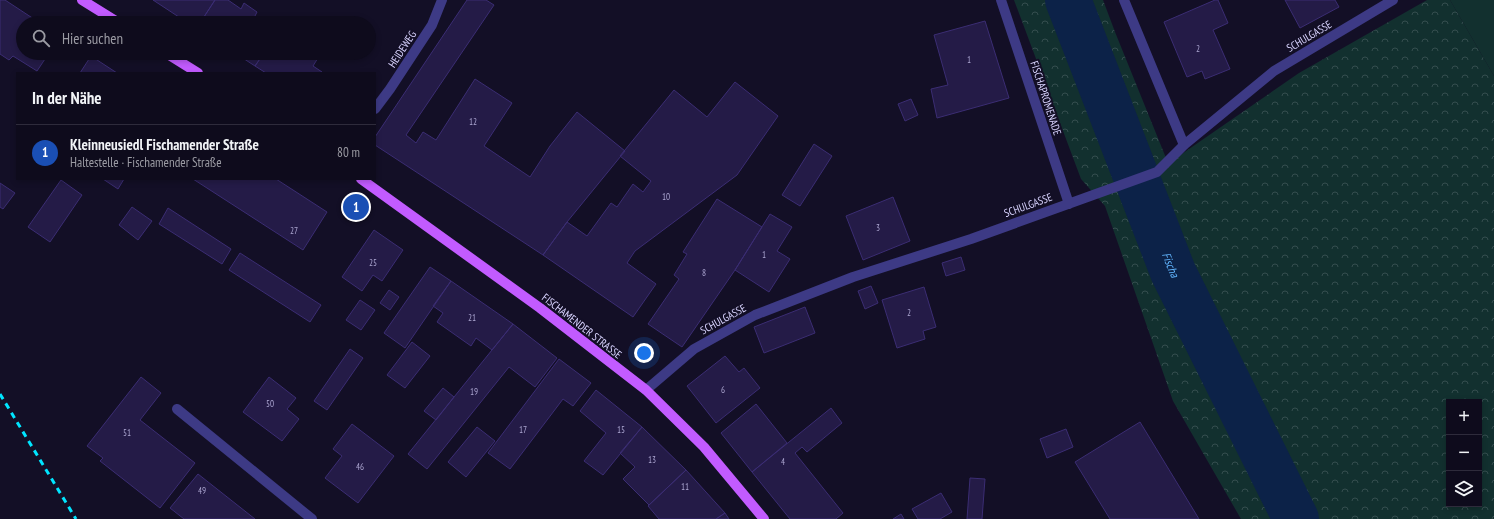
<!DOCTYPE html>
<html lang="de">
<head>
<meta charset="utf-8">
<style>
  :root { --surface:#0e0b1c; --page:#171425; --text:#f1f3f6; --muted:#9b9ba3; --line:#2e2b3b; --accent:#0b8043 }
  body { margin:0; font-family:"PT Sans Narrow",sans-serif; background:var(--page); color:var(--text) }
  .controls { position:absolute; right:12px; bottom:12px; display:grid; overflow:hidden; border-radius:0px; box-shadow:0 2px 6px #0003 }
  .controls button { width:36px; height:36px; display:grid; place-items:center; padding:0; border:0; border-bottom:1px solid var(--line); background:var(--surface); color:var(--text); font:20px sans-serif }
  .you { position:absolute; left:644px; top:353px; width:14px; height:14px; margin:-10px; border:3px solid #fff; border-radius:50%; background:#1a73e8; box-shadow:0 0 0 6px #1a73e833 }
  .badge { display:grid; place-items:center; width:26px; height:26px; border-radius:50%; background:var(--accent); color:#fff; font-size:13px; font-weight:700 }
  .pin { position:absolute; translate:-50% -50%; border:2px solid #fff; box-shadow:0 1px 4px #0006 }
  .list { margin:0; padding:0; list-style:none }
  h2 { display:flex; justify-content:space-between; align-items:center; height:52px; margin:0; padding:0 16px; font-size:17px }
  h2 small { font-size:13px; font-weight:400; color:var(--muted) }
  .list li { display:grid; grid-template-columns:26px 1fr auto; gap:12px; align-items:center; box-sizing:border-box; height:56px; padding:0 16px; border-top:1px solid var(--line) }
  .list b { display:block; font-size:15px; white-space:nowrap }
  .list p { margin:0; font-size:13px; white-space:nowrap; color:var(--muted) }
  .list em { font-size:13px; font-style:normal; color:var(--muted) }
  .icon { flex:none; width:22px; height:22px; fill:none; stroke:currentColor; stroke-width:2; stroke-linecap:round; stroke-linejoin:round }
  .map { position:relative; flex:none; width:1494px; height:519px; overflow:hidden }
  .search { position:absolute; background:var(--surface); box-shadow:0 2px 6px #0003; left:16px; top:16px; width:360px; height:44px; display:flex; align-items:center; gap:10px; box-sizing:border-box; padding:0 14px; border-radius:22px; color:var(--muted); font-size:15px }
  .panel { position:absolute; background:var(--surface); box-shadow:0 2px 6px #0003; left:16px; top:72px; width:360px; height:108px; border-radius:0px }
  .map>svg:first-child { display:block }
  .grass { fill:#12302f }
  .forest { fill:url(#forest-crowns); fill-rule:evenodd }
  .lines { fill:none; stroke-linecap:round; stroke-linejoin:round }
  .river { stroke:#0c2248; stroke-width:46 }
  .building { fill:#241b47; stroke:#3b2d73 }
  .minor { stroke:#3d3a85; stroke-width:10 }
  .major { stroke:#c25bff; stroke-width:10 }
  .rail { stroke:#00e5ff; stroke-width:3; stroke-dasharray:6 5; stroke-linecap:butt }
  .labels { text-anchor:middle; stroke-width:4; stroke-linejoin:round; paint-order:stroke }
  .number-label { font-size:9px; fill:#aca6d1 }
  .street-label { font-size:11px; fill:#d9d4ff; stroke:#130f26 }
  .water-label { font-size:12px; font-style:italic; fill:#62b6ff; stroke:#130f26 }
</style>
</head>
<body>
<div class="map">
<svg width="1494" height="519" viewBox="0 0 1494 519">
  <defs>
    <pattern id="forest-crowns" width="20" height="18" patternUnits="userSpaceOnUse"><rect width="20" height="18" fill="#12302f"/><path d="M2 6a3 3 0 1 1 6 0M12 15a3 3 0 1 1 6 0" fill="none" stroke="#344d4e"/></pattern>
  </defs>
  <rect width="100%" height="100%" fill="#130f26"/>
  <path class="grass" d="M 1450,0 L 1494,0 L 1494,76 Z"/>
  <path class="forest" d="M 1014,0 L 1103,0 L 1115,32 L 1166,158 L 1176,158 L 1299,73 L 1427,0 L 1450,0 L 1494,76 L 1494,519 L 1241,519 L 1173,401 L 1105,206 L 1081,179 ZM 1449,402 L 1479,402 L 1479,504 L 1449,504 Z"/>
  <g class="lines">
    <path class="river" id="s1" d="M 1068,0 L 1173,272 L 1296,519"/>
  </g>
  <path class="building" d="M 0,0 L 5,0 L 40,23 L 23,23 L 23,53 L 49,53 L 37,71 L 13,56 L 9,60 L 0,54 Z
    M 153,0 L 215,0 L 200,23 L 188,23 Z
    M 215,0 L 228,0 L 241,9 L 244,3 L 257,12 L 254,18 L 262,23 L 200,23 Z
    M 467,0 L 486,0 L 494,5 L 406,135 L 416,143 L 423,132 L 436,140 L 475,79 L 512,103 L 484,146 L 530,177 L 550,146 L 577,112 L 625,151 L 567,222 L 543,255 L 375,145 L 375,137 Z
    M 1215,0 L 1218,0 L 1228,23 L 1213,30 L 1230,69 L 1205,79 L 1202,71 L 1187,77 L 1164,22 Z
    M 1285,0 L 1335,0 L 1339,7 L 1300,28 Z
    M 985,21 L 1009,98 L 937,118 L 931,89 L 948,85 L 934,35 Z
    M 235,53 L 264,53 L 255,66 Z
    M 264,53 L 321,53 L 313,66 L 322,72 L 321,73 L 266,73 L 255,66 Z
    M 91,56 L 117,73 L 80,73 Z
    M 735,82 L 778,116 L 737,175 L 635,251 L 627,263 L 656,284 L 633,317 L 543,255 L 567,222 L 587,236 L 611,203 L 617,207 L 633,184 L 643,192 L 651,181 L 620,156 L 674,90 L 707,117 Z
    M 911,99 L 918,115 L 905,121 L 898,104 Z
    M 814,144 L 832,156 L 800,206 L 782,195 Z
    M 103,179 L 124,179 L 118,189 Z
    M 193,179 L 276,179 L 327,212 L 303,250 Z
    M 61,180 L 82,195 L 50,242 L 28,227 Z
    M 0,183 L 15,193 L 3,209 L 0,207 Z
    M 893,197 L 910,241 L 863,260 L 846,216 Z
    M 717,199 L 762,227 L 735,270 L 682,347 L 648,324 L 679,279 L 674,275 L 687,254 L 683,252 Z
    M 132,207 L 152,221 L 138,240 L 119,225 Z
    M 168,208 L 231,249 L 222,264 L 159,224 Z
    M 770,214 L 792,227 L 777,251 L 790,259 L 769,292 L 735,270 Z
    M 374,230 L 403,250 L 382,281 L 373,275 L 362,291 L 342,277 Z
    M 240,253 L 321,305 L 310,322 L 229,270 Z
    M 961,257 L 965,270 L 946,276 L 942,263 Z
    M 430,267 L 451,281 L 405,348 L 384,333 Z
    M 451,281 L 513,324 L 492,350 L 476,338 L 471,346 L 437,322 L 443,313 L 433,306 Z
    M 871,286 L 878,303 L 865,309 L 858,291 Z
    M 924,287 L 936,327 L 923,331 L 925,339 L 897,348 L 882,300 Z
    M 389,290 L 399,297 L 390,310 L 380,303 Z
    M 360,300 L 375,310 L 361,330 L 346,320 Z
    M 805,307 L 815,333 L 764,353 L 754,327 Z
    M 513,324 L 557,358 L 535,387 L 509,367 L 427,469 L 408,454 Z
    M 412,342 L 430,356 L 405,388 L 387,375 Z
    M 350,349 L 363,358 L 327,410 L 314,401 Z
    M 725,356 L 739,372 L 744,368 L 760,388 L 716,423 L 687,386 Z
    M 559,359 L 591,383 L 573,406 L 563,399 L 510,469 L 488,453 Z
    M 141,377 L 161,393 L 140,420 L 195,463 L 160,508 L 100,461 L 103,458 L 87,446 Z
    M 269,377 L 296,398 L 287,409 L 299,419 L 282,441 L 243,412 Z
    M 443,388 L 454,397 L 436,420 L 424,411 Z
    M 596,390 L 642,427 L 603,475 L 584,461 L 606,433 L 580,411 Z
    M 756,404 L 787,443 L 752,472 L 721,433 Z
    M 831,408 L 842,423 L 807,452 L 802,447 L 795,453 L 843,513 L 836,519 L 790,519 L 752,472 Z
    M 1140,422 L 1199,519 L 1110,519 L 1075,462 Z
    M 352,424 L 394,456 L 358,503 L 325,478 L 342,456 L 333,449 Z
    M 477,427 L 495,441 L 466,477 L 448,462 Z
    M 642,427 L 686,470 L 649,505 L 623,479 L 635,467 L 620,453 Z
    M 1066,429 L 1073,447 L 1047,458 L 1040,439 Z
    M 686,470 L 725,513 L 716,519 L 659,519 L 648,506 Z
    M 198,474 L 255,519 L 184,519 L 170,508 Z
    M 970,478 L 985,479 L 982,519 L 967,519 Z
    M 941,493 L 952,512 L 940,519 L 918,519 L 912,509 Z
    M 725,513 L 729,519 L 716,519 Z
    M 901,514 L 904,519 L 893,519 Z"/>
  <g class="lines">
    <path class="minor" d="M 1001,0 L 1069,204
      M 1124,0 L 1184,145
      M 375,109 L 390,89 L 432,25 L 442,0
      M 646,390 L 694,349 L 755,315 L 853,277 L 971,239 L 1157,172 L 1184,145 L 1274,71 L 1393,0
      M 177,409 L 312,519"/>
    <path class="major" d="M 82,0 L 119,23
      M 166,53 L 198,73
      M 361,179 L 540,308 L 646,390 L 704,447 L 764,519"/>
    <path class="rail" d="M 0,394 L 76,519"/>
  </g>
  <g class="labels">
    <g class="number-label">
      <text x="1198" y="52">2</text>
      <text x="969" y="63">1</text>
      <text x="473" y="125">12</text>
      <text x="666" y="200">10</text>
      <text x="878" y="231">3</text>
      <text x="294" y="234">27</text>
      <text x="764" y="258">1</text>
      <text x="373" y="266">25</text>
      <text x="704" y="276">8</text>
      <text x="909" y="316">2</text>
      <text x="472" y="321">21</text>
      <text x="723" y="393">6</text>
      <text x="474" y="395">19</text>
      <text x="270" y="407">50</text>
      <text x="523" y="433">17</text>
      <text x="621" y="433">15</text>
      <text x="127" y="436">51</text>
      <text x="652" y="463">13</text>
      <text x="783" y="465">4</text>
      <text x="360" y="470">46</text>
      <text x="685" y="490">11</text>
      <text x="202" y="494">49</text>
    </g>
    <g class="street-label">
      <text transform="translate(1309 36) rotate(-31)" y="4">SCHULGASSE</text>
      <text transform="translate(402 49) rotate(-57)" y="4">HEIDEWEG</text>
      <text transform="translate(1046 98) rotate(72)" y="4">FISCHAPROMENADE</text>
      <text transform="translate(1028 205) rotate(-20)" y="4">SCHULGASSE</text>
      <text transform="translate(723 319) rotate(-29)" y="4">SCHULGASSE</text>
      <text transform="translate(582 326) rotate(38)" y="4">FISCHAMENDER STRASSE</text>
    </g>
    <g class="water-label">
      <text dy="4" stroke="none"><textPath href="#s1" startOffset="284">Fischa</textPath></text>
    </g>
  </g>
</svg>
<div class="controls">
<button>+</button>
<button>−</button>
<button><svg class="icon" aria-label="layers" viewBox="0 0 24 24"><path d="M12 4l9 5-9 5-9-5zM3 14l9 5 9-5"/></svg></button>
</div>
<div class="you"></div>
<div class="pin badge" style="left:356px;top:207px;background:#1a4fb4">1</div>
<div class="search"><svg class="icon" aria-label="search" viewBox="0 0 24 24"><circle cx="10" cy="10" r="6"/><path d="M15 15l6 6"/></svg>Hier suchen</div>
<section class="panel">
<h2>In der Nähe<small></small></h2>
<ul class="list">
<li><span class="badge" style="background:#1a4fb4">1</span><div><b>Kleinneusiedl Fischamender Straße</b><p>Haltestelle · Fischamender Straße</p></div><em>80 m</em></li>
</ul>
</section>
</div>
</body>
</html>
